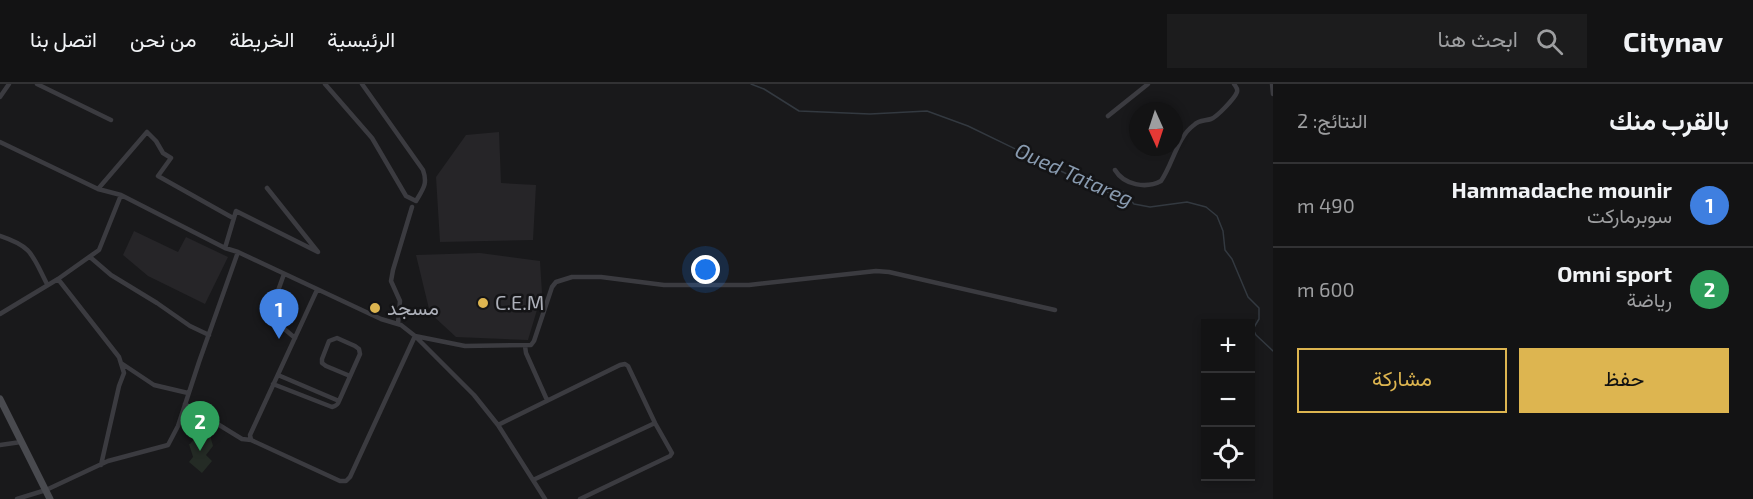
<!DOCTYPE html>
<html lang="ar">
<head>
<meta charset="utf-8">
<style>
  :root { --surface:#131314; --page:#1c1c1d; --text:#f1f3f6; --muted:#9d9ea0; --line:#323234; --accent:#ddb550 }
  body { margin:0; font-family:"Exo 2",Vazirmatn,sans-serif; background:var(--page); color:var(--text); direction:rtl }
  .controls { position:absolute; right:18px; bottom:18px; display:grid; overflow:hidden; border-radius:0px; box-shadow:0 3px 9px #0003 }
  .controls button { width:54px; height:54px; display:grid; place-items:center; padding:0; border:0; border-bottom:2px solid var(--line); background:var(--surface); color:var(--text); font:30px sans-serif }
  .compass { position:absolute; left:1129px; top:18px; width:54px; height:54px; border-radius:50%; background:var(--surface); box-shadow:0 3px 9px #0003; rotate:177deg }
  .you { position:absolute; left:706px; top:186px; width:21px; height:21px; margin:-15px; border:4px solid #fff; border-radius:50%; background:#1a73e8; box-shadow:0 0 0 9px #1a73e833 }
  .badge { display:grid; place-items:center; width:39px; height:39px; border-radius:50%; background:var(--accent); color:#fff; font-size:20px; font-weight:700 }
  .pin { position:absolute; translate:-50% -50px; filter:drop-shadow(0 2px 3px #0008) }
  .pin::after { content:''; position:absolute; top:32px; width:21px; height:18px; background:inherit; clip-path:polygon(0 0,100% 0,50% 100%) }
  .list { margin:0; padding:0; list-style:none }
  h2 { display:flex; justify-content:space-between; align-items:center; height:78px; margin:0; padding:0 24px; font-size:26px }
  h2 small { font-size:20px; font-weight:400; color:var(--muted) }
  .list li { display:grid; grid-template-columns:39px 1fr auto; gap:18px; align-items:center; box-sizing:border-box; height:84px; padding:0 24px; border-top:2px solid var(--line) }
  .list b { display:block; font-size:22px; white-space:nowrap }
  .list p { margin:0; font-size:20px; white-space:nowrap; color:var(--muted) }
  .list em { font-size:20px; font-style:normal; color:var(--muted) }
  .actions { display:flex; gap:12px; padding:18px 24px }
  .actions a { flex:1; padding:14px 0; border:2px solid var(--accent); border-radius:0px; text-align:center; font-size:21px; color:var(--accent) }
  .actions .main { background:var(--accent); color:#111 }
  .icon { flex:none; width:33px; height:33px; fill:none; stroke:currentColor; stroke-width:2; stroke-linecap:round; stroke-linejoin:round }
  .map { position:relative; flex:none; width:1273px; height:415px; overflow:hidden; direction:ltr }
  header { display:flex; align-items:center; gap:36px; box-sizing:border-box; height:84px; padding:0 30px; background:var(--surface); border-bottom:2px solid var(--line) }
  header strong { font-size:28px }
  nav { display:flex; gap:33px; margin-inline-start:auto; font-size:21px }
  .search { width:420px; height:54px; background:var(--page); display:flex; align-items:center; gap:15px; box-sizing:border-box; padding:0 21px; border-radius:0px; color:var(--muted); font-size:22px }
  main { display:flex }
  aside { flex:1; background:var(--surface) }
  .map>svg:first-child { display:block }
  .built { fill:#262528 }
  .green { fill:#242b25 }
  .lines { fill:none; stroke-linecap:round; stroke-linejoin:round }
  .stream { stroke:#333940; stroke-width:1.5 }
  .street { stroke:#3b3b40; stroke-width:4.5 }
  .secondary { stroke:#494a4f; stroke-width:7 }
  .poi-dot { fill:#ddb550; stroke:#141416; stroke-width:2 }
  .labels { text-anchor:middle; stroke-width:5; stroke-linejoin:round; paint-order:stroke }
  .poi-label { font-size:20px; fill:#adb0b9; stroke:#141416; text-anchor:start }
  .water-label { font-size:21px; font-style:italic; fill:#899bb0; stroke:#141416 }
</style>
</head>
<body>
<header>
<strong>Citynav</strong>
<div class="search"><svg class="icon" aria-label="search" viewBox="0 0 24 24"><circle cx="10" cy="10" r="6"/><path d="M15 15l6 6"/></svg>ابحث هنا</div>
<nav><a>الرئيسية</a><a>الخريطة</a><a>من نحن</a><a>اتصل بنا</a></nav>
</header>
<main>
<aside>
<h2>بالقرب منك<small>النتائج: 2</small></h2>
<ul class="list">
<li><span class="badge" style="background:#3f7fe0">1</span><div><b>Hammadache mounir</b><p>سوبرماركت</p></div><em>490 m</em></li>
<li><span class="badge" style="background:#2e9e5b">2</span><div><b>Omni sport</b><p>رياضة</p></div><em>600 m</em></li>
</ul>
<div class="actions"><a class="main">حفظ</a><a>مشاركة</a></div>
</aside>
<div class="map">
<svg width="1273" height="415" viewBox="0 0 1273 415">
  <rect width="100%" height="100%" fill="#19191b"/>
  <path class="built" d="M 499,48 L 501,99 L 536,101 L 533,156 L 440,158 L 436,93 L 466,51 Z
    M 134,147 L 178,168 L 186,153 L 228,173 L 205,220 L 148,192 L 123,171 Z
    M 480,169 L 540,177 L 542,209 L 528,256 L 456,253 L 430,229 L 416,171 Z"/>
  <path class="green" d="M 200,343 L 210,351 L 213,362 L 206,371 L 212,377 L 202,389 L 189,378 L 193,373 L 189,360 L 190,360 L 196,353 L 194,351 Z"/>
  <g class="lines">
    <path class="stream" d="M 751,0 L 764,5 L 799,27 L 870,30 L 927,27 L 968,42 L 1069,91 L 1092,99 L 1109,109 L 1123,108 L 1134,120 L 1150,123 L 1187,118 L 1206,123 L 1217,132 L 1223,147 L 1225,166 L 1232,175 L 1248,213 L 1259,224 L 1259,235 L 1253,245 L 1256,251 L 1273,267"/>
    <path class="street" d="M 37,0 L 111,36
      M 325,0 L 372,54 L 406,112 L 416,117 C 423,105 428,100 423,86 L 362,0
      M 1272,0 L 1273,10
      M 0,13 L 9,0
      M 1108,32 L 1148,0
      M 0,58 L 98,105 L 121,111 L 225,164 L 238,168 L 381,235 L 401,241 L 415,252 L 465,262 L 531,261 L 534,257 L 552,203 L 556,198 L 572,193 L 601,193 L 664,201 L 749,201 L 876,187 L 889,188 L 1055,226
      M 1115,86 C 1124,101 1146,105 1161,97 C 1173,80 1177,53 1194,41 C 1199,36 1205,37 1211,35 C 1217,33 1235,14 1237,8 C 1238,4 1236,3 1234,0
      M 98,105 L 147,48 L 156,57 L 163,69 L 171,74 L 158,92 L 233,134
      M 0,152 C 33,163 32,171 47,200
      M 225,164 L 236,127 L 318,168 L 267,104
      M 90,173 L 111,191 L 157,219 L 190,242 L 209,251
      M 284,190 L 269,232 L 295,254
      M 58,195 L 119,273 L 124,289 L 119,302 L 101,381
      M 317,206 L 250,351 L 251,356 L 340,397 L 346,397 L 350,393 L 415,252 L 474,311 L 498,341 L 545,415
      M 0,230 L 58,195 L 99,166 L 121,111
      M 398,240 L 400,217 L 391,197 L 393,186 L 412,123
      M 525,262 L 526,269 L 547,316
      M 121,279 L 154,301 L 188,309
      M 278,291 L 339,317
      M 273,300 L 332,323 C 336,322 338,321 339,317 L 360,270 L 359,265 L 355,262 L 337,254 L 329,257 L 322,275 L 322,279 L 326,282 L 350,292
      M 185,320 L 242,355 L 251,356
      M 498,341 L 620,281 L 625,280 L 628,282 L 655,339 L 672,369 L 670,372 L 580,415
      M 0,361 L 21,358
      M 533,396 L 655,339
      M 17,415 L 46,406 L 108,377 L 168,361 L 178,342 L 199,278 L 238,168"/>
    <path class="secondary" d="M 0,315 L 50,415"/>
  </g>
  <g class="poi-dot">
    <circle cx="483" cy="219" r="6"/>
    <circle cx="375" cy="224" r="6"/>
  </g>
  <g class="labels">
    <g class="poi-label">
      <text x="495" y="226">C.E.M</text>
      <text x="387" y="231">مسجد</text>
    </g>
    <g class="water-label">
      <text transform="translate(1074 91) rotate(24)" y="7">Oued Tatareg</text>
    </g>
  </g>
</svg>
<div class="controls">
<button>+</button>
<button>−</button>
<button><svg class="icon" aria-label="locate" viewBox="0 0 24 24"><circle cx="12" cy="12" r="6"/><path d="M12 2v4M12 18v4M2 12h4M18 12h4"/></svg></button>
</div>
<svg class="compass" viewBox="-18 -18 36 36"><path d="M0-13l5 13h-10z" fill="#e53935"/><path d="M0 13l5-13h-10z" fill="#9d9ea0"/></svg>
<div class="you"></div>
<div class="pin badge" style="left:279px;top:255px;background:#3f7fe0">1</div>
<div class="pin badge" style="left:200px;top:367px;background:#2e9e5b">2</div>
</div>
</main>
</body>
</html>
